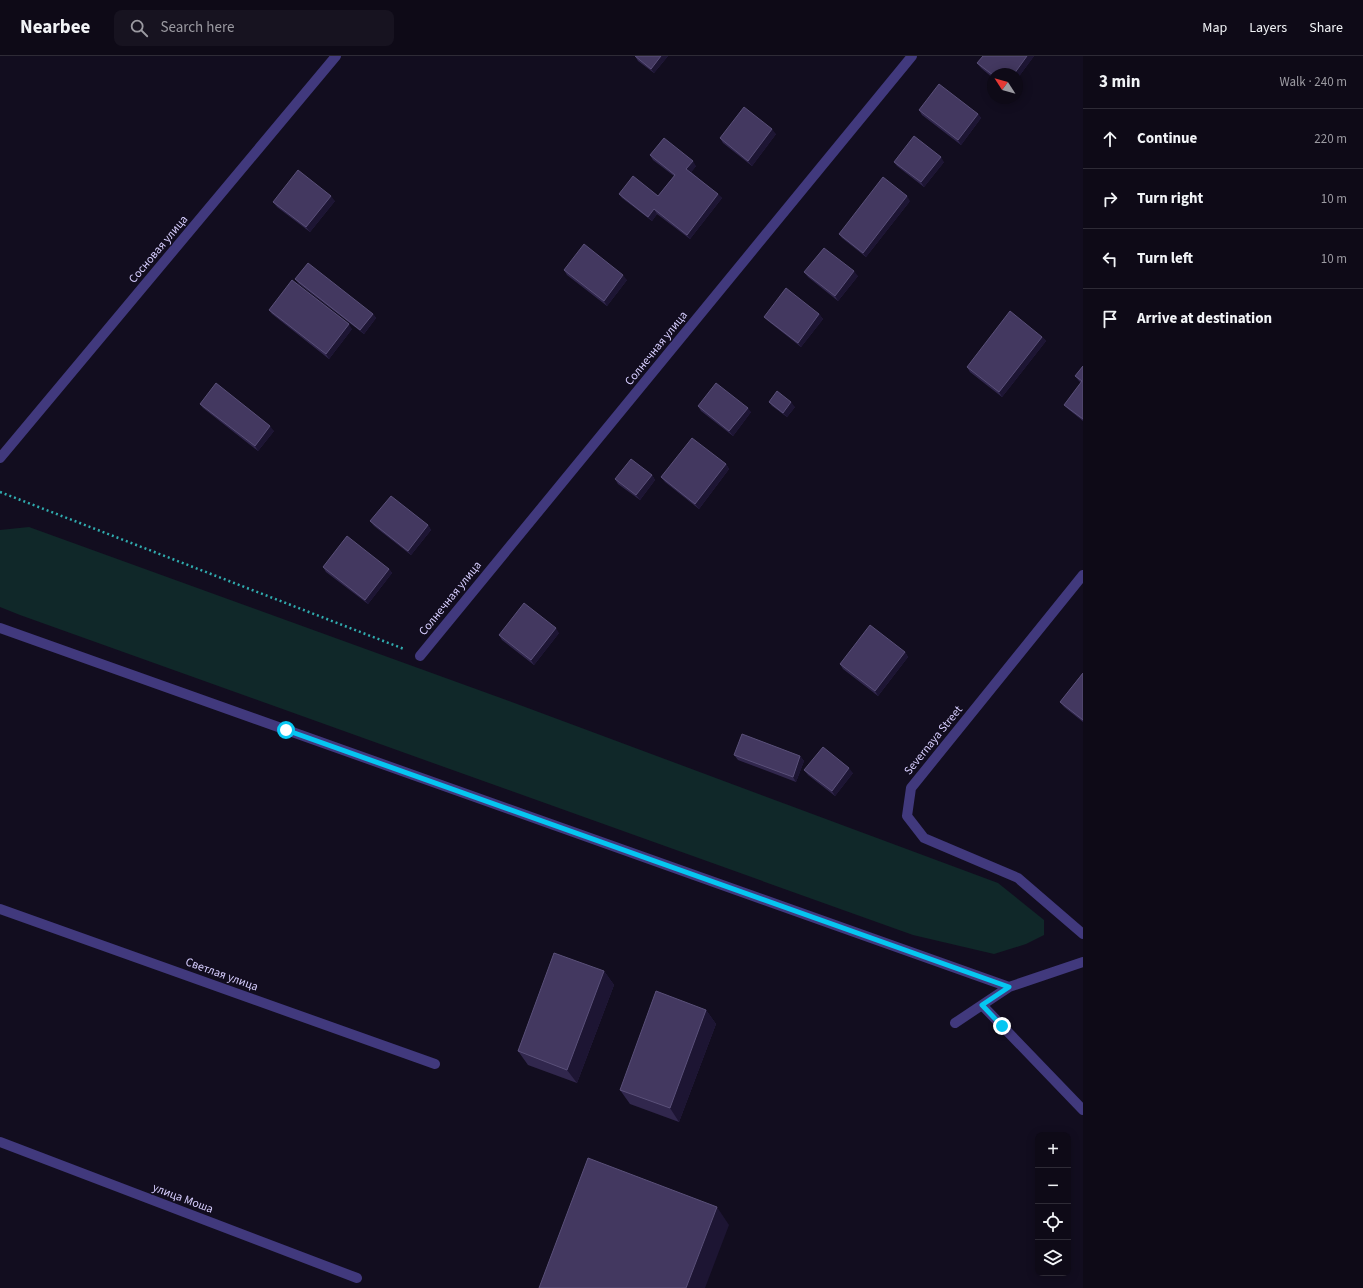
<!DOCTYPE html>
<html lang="en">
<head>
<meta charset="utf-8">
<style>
  :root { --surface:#0e0a17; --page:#171320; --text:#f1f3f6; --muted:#9b9aa1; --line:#2e2b36 }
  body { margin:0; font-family:"Source Sans 3",sans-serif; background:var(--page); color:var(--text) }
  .controls { position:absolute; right:12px; bottom:12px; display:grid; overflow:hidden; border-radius:8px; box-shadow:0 2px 10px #0003 }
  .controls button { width:36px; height:36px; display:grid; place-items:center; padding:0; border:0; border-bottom:1px solid var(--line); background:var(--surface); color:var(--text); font:20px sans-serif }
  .compass { position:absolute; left:987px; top:12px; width:36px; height:36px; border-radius:50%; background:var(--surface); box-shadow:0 2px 10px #0003; rotate:306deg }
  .stop { position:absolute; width:12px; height:12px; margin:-9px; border:3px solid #06c6f1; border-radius:50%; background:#fff }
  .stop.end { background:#06c6f1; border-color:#fff; box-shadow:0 1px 4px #0008 }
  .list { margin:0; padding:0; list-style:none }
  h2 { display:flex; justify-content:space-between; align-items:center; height:52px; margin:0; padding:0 16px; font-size:17px }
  h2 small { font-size:13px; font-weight:400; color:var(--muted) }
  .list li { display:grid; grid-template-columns:26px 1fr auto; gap:12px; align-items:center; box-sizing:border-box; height:60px; padding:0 16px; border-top:1px solid var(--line) }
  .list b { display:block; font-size:15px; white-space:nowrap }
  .list em { font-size:13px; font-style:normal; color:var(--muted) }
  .icon { flex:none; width:22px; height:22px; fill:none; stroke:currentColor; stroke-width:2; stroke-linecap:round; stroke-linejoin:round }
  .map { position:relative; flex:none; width:1083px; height:1232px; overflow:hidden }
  header { display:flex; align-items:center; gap:24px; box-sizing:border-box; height:56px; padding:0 20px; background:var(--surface); border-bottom:1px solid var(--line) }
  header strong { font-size:19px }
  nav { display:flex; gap:22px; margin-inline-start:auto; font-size:14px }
  .search { width:280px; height:36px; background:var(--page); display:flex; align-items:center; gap:10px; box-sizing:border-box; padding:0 14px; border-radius:8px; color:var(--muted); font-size:15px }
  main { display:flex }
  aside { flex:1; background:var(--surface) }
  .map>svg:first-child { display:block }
  .green { fill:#102829 }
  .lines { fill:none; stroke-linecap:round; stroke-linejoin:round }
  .path { stroke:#30abae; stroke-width:2.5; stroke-dasharray:2 3; stroke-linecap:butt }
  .minor { stroke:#41397d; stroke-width:10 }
  .wall { fill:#31274d }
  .shaded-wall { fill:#1d1533 }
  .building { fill:#433860; stroke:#5a5079 }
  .route { stroke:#06c6f1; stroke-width:5 }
  .labels { text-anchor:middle; stroke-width:3; stroke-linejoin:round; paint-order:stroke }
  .street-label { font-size:12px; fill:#d6cdfe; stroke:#120d1f }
</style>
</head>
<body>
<header>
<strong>Nearbee</strong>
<div class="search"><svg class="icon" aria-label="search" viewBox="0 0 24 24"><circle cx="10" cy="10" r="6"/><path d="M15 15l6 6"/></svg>Search here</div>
<nav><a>Map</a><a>Layers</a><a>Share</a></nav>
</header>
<main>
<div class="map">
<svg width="1083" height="1232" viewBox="0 0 1083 1232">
  <rect width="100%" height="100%" fill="#120d1f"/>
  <path class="green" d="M 29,471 L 509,645 L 998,827 L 1044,864 L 1044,879 L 1026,888 L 994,898 L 913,879 L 20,559 L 0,551 L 0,474 Z"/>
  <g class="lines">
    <path class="path" d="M 0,436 L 404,593"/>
    <path class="minor" d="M 0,402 L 336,0
      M 1083,519 L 911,732 L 907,760 L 924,782 L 1018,822 L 1083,878
      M 0,572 L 1009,931
      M 420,600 L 912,0
      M 0,853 L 435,1008
      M 982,949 L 1083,1054
      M 955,967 L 1009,931 L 1083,906
      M 0,1086 L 357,1222"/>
  </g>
  <path class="wall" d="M 635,0 L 668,0 L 654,17 L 638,5 Z
    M 983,0 L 1034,0 L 1017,23 L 1017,18 L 993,18 L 993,22 L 981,12 L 977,7 Z
    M 919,54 L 978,58 L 981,62 L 961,89 L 922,59 Z
    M 776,78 L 752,110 L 723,87 L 720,82 Z
    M 650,99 L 696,110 L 691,116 L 722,142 L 690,183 L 657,158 L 652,165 L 622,142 L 619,138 L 658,140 L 674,120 L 653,104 Z
    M 894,106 L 944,106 L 924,131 L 897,110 Z
    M 335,145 L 310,176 L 277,151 L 273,146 Z
    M 910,145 L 866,201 L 842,182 L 839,178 Z
    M 564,214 L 627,224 L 607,250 L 567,219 Z
    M 804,216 L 858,220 L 838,245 L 808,221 Z
    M 295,223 L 373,258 L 376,262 L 364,278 L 299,228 Z
    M 269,254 L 352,273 L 329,303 L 272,258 Z
    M 819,258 L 823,263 L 801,291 L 768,265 L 764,261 Z
    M 1042,281 L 1046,285 L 1002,341 L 970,316 L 967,311 Z
    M 1083,310 L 1083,365 L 1068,353 L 1064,349 L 1081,327 L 1079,325 L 1075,320 Z
    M 769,346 L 795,351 L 787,361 L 772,350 Z
    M 200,348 L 274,375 L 258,395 L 203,352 Z
    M 698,350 L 751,356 L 733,380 L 701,355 Z
    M 726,408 L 729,413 L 699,453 L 665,426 L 661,421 Z
    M 652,419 L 655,424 L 640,444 L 618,428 L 615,423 Z
    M 370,465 L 428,469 L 431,474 L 411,499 L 374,470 Z
    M 323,511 L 389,513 L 392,517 L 368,548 L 326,516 Z
    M 559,577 L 534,609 L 502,584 L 499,579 Z
    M 905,596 L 908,601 L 878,640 L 843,613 L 840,608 Z
    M 1083,617 L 1083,666 L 1064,651 L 1060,646 Z
    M 734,699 L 800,700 L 804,705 L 796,726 L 738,704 Z
    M 804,714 L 853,717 L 835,740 L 808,719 Z
    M 604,915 L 614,929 L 577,1027 L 528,1009 L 518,995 Z
    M 706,954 L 716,968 L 679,1066 L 630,1048 L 620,1034 Z"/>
  <path class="shaded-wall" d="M 661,0 L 668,0 L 654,17 L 651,13 Z
    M 1027,0 L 1034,0 L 1017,23 L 1017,18 L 1014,18 Z
    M 978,58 L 981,62 L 961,89 L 958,84 Z
    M 772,73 L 776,78 L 752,110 L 748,105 Z
    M 941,101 L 944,106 L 924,131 L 921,126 Z
    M 693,105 L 696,110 L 690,118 L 686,113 Z
    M 718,138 L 722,142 L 690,183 L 687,179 Z
    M 331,140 L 335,145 L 310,176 L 306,171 Z
    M 907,140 L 910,145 L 866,201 L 863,197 Z
    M 654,153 L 657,158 L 652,165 L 648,161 Z
    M 854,215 L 858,220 L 838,245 L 835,240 Z
    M 623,219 L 627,224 L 607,250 L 604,245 Z
    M 373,258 L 376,262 L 364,278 L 360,274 Z
    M 819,258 L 823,263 L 801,291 L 798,287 Z
    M 349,268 L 352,273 L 329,303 L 326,298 Z
    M 1042,281 L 1046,285 L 1002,341 L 999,336 Z
    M 791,346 L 795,351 L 787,361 L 783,357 Z
    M 748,352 L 751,356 L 733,380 L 729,375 Z
    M 270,370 L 274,375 L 258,395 L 255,390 Z
    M 726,408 L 729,413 L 699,453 L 695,448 Z
    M 652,419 L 655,424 L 640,444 L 636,439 Z
    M 428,469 L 431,474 L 411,499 L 408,495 Z
    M 389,513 L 392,517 L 368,548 L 365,544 Z
    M 556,572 L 559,577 L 534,609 L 531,604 Z
    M 905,596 L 908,601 L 878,640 L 875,635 Z
    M 800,700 L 804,705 L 796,726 L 793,721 Z
    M 849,712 L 853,717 L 835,740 L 832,735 Z
    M 604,915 L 614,929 L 577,1027 L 567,1014 Z
    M 706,954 L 716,968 L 679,1066 L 670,1052 Z
    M 717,1151 L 729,1169 L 705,1232 L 686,1232 Z"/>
  <path class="building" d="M 635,0 L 661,0 L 651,13 Z
    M 983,0 L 1027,0 L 1014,18 L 993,18 L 993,19 L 977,7 Z
    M 939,28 L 978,58 L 958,84 L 919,54 Z
    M 744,51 L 772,73 L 748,105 L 720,82 Z
    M 914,80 L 941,101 L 921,126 L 894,106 Z
    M 664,82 L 693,105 L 686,113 L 718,138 L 687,179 L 654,153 L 648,161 L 619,138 L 633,120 L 658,140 L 675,119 L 650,99 Z
    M 298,114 L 331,140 L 306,171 L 273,146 Z
    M 883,121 L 907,140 L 863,197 L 839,178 Z
    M 584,188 L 623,219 L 604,245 L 564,214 Z
    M 824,192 L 854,215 L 835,240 L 804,216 Z
    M 308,207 L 373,258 L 360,274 L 295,223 Z
    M 292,224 L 349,268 L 326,298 L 269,254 Z
    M 786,232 L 819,258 L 798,287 L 764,261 Z
    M 1010,255 L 1042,281 L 999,336 L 967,311 Z
    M 1083,310 L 1083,363 L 1064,349 L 1082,325 L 1075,320 Z
    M 216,327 L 270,370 L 255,390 L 200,348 Z
    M 716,327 L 748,352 L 729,375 L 698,350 Z
    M 777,335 L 791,346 L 783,357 L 769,346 Z
    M 692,382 L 726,408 L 695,448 L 661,421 Z
    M 631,403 L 652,419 L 636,439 L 615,423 Z
    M 391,440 L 428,469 L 408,495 L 370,465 Z
    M 347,480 L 389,513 L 365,544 L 323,511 Z
    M 524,547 L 556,572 L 531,604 L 499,579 Z
    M 870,569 L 905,596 L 875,635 L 840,608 Z
    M 1083,617 L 1083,664 L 1060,646 Z
    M 742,678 L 800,700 L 793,721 L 734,699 Z
    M 823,691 L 849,712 L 832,735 L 804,714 Z
    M 554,897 L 604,915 L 567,1014 L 518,995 Z
    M 656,935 L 706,954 L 670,1052 L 620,1034 Z
    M 588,1102 L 717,1151 L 686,1232 L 539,1232 Z"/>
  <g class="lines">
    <path class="route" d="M 286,674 L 1009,931 L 982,949 L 1002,970"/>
  </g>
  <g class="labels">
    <g class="street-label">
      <text transform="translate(158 193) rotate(-50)" y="4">Сосновая улица</text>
      <text transform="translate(656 292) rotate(-51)" y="4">Солнечная улица</text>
      <text transform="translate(450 542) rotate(-51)" y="4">Солнечная улица</text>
      <text transform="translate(933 684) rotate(-51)" y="4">Severnaya Street</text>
      <text transform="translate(222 918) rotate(20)" y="4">Светлая улица</text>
      <text transform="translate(183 1142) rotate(21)" y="4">улица Моша</text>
    </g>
  </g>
</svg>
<div class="controls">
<button>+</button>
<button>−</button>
<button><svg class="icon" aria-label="locate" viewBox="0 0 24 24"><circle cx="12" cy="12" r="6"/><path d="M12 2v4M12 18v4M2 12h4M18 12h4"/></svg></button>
<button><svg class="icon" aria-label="layers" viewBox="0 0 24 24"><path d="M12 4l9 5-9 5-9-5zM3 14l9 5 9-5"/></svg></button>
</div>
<svg class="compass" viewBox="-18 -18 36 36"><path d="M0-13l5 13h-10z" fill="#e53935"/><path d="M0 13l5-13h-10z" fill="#9b9aa1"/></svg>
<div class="stop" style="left:286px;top:674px"></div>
<div class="stop end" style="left:1002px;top:970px"></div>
</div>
<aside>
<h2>3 min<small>Walk · 240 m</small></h2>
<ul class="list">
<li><svg class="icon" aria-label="ahead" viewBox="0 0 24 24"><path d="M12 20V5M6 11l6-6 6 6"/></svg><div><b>Continue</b></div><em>220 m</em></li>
<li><svg class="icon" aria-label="right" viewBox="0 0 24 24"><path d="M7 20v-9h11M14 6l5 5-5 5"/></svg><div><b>Turn right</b></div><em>10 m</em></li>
<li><svg class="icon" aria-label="left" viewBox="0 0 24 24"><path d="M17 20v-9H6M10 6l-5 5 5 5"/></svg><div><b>Turn left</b></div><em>10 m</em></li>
<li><svg class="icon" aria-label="arrive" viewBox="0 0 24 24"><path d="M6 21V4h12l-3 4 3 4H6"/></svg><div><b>Arrive at destination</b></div></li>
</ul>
</aside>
</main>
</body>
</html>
